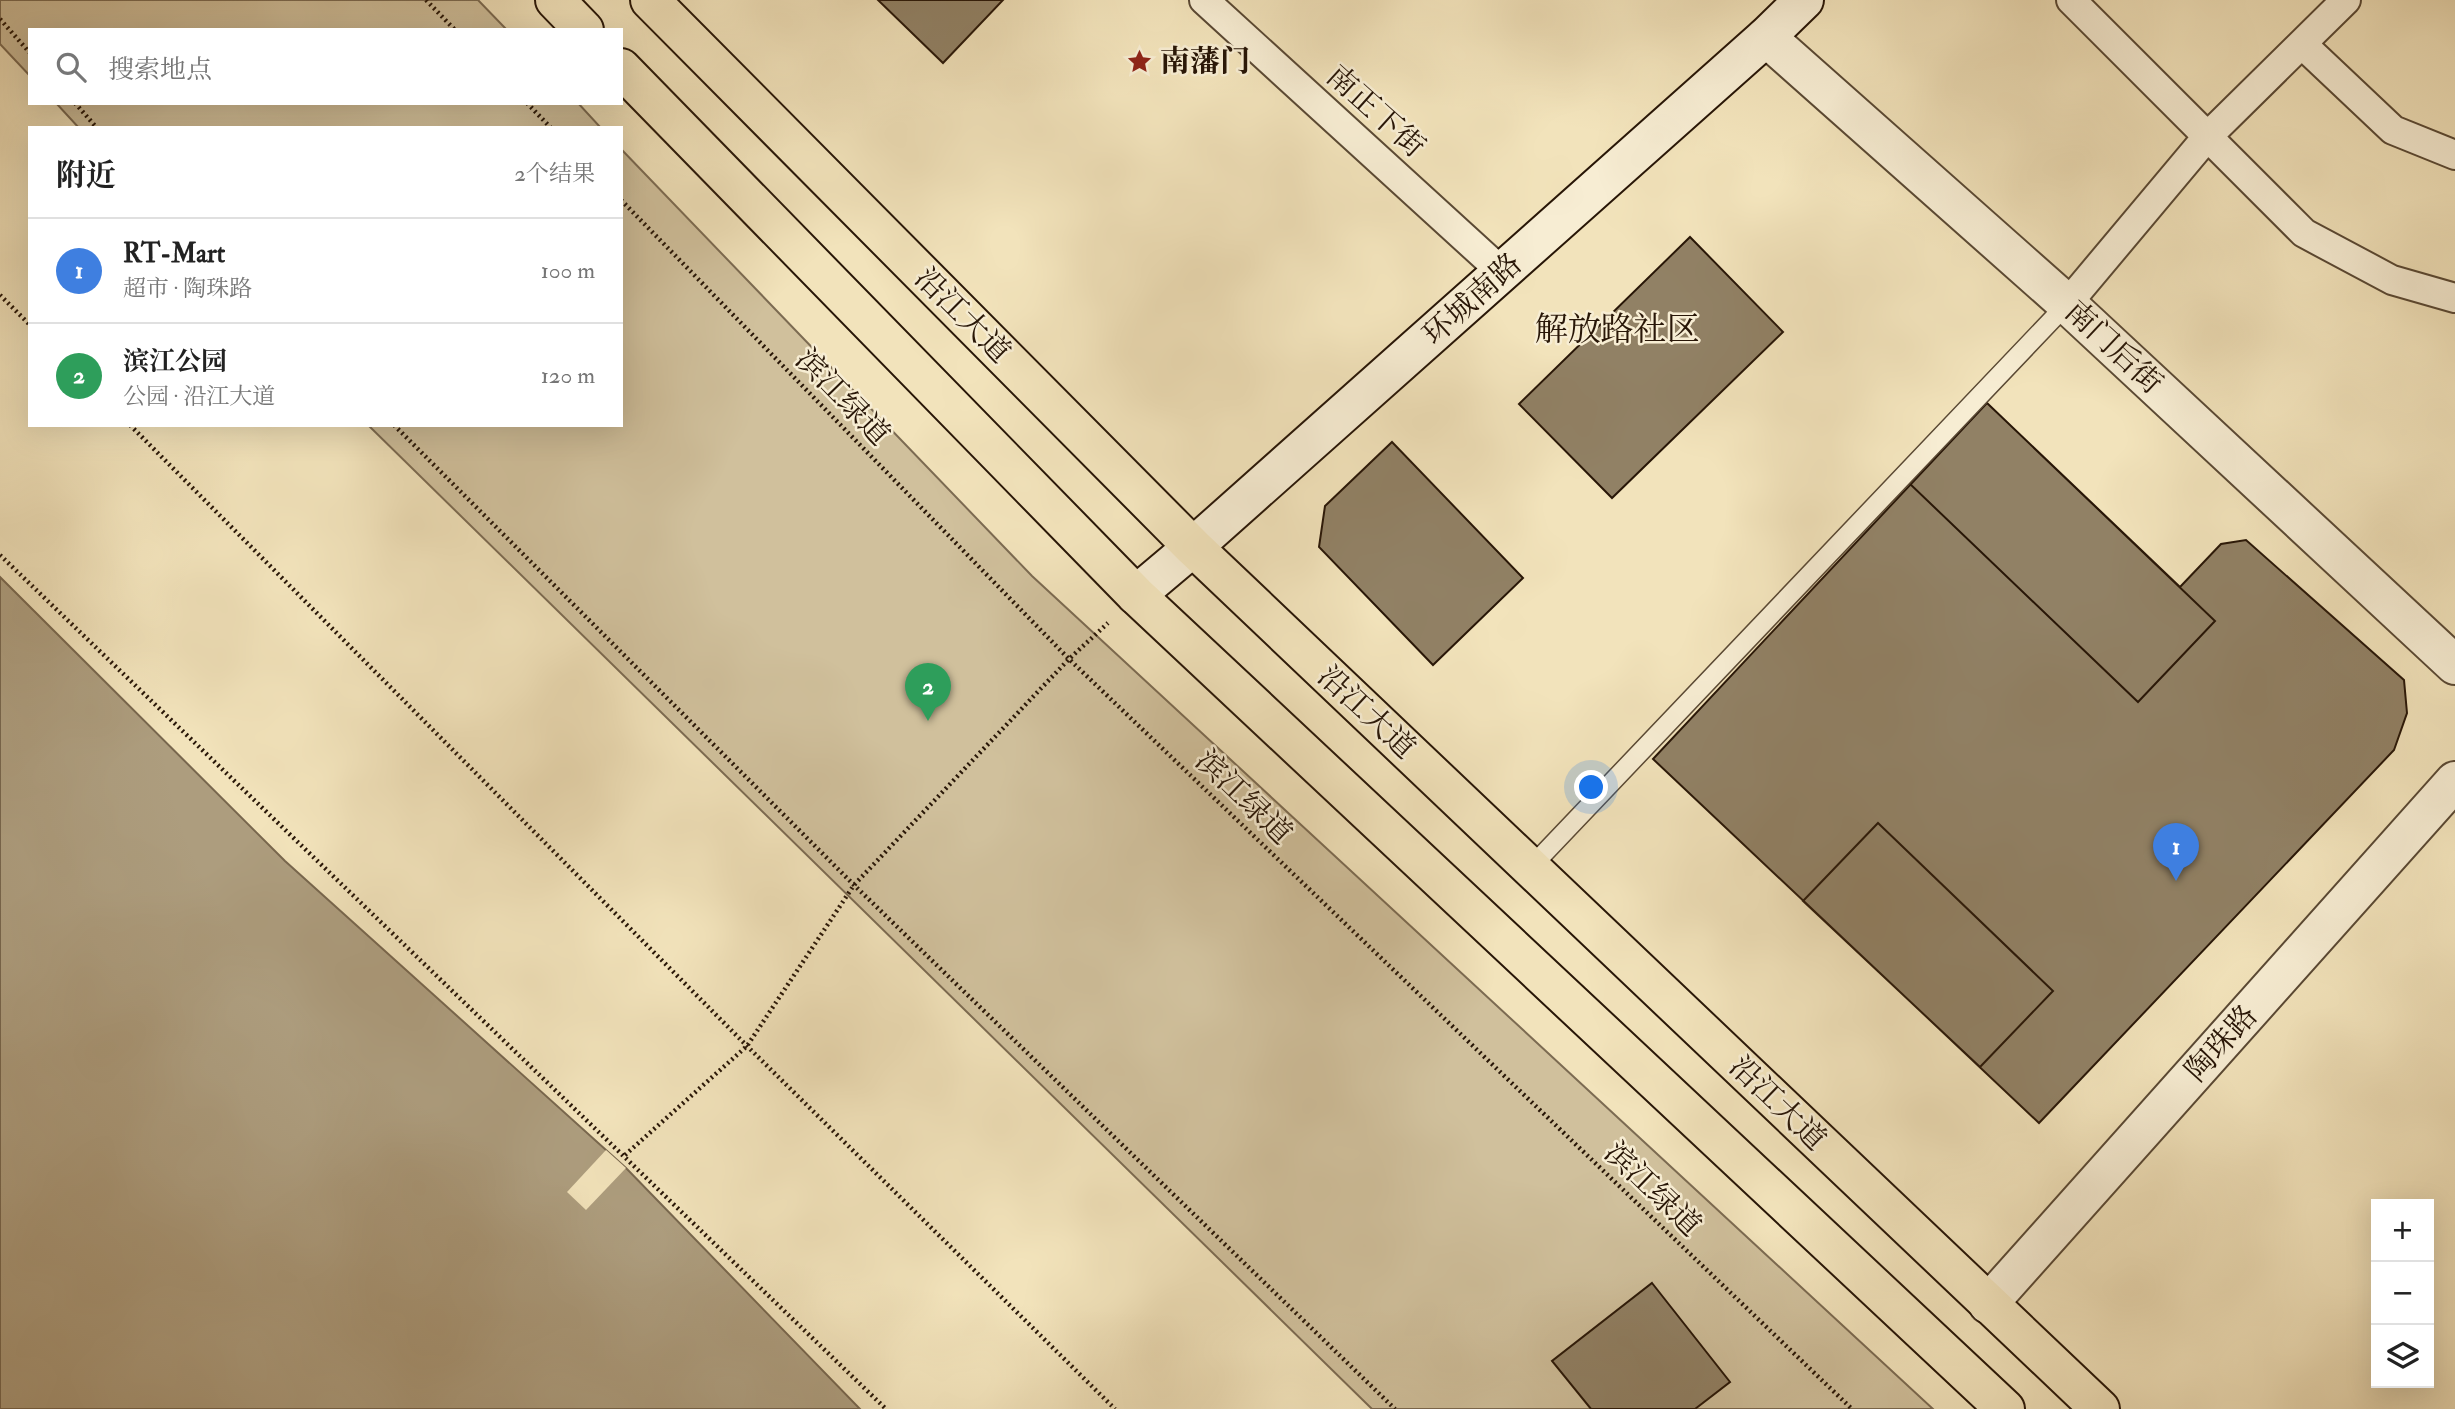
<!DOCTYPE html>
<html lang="zh">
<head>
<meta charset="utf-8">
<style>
  :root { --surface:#fff; --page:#f2f2f2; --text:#222; --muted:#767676; --line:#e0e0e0; --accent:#111827 }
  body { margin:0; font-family:"IM FELL Double Pica","Noto Serif SC",serif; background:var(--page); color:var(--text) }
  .controls { position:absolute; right:21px; bottom:21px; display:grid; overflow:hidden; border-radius:0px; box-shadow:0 7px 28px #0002 }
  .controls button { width:63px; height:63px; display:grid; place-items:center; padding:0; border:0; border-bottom:2px solid var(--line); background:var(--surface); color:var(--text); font:35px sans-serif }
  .you { position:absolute; left:1592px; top:788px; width:24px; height:24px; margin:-18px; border:5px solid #fff; border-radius:50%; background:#1a73e8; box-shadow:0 0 0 10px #1a73e833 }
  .badge { display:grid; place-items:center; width:46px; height:46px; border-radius:50%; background:var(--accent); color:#fff; font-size:23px; font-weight:700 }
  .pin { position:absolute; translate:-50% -58px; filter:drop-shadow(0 2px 4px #0008) }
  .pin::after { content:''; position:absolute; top:37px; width:24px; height:21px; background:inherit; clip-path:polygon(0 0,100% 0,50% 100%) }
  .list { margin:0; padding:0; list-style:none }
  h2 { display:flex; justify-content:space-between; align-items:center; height:91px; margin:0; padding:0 28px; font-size:30px }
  h2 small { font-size:23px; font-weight:400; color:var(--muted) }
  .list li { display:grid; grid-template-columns:46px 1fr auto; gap:21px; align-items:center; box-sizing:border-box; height:105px; padding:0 28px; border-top:2px solid var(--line) }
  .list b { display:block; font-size:26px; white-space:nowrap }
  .list p { margin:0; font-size:23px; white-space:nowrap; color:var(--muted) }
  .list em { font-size:23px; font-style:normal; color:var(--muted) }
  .icon { flex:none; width:38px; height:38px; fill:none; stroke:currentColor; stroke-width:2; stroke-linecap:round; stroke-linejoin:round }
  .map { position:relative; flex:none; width:2455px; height:1409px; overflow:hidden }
  .search { position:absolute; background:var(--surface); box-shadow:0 7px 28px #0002; left:28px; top:28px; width:595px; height:77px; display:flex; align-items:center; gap:18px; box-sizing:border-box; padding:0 24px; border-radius:0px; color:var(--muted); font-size:26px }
  .panel { position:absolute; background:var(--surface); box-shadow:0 7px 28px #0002; left:28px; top:126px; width:595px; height:301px; border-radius:0px }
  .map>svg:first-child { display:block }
  .green { fill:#d0c09c; stroke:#7c6b52; stroke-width:2 }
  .water { fill:#ad9d7e; stroke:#78674e; stroke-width:2 }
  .pier { fill:#f2e3bb }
  .building { fill:#918165; stroke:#281607; stroke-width:2 }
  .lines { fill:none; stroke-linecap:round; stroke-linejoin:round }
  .service-casing { stroke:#5a4934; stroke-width:21 }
  .pedestrian-casing { stroke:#5a4934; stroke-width:32 }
  .tertiary-casing { stroke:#5a4934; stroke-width:42 }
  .secondary-casing { stroke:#281607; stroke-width:42 }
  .primary-casing { stroke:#281607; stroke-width:42 }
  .path { stroke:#281607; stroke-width:4.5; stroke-dasharray:2 3.5; stroke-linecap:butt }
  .service { stroke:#f7edd3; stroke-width:18 }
  .pedestrian { stroke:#f7edd3; stroke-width:28 }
  .tertiary { stroke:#f7edd3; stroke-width:38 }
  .secondary { stroke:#f7edd3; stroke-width:38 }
  .primary { stroke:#f2e3bb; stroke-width:38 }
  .labels { text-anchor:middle; stroke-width:5; stroke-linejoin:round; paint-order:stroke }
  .poi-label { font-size:30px; font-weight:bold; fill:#281607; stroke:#f7edd3; text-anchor:start }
  .street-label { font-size:30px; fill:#281607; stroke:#f7edd3 }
  .quarter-label { font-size:33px; fill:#281607; stroke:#f7edd3 }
</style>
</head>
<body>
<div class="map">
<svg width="2455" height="1409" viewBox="0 0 2455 1409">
  <rect width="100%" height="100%" fill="#f2e3bb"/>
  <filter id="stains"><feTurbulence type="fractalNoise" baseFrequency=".00286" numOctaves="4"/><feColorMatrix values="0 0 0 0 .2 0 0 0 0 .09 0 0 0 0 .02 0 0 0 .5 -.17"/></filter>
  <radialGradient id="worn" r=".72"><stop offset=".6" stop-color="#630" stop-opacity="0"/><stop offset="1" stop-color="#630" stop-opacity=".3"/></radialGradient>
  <path class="green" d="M 0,0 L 478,0 L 507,30 L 30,30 L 30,76 L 0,44 Z
    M 56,103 L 578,103 L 601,128 L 79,128 Z
    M 621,149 L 1032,576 L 1933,1409 L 1372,1409 L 368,425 L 621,425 Z"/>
  <path class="water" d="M 0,577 L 285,861 L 626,1168 L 860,1409 L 0,1409 Z"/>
  <path class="pier" d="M 606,1150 L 626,1168 L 586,1210 L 567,1192 Z"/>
  <path class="building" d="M 878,0 L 1003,0 L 943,63 Z
    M 1690,237 L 1783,332 L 1612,498 L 1519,404 Z
    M 1987,403 L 2180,587 L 2221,544 L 2246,540 L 2404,680 L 2407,713 L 2394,750 L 2039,1123 L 1653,759 Z
    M 1987,403 L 2215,621 L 2138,702 L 1909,483 Z
    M 1392,442 L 1523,578 L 1433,665 L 1319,547 L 1325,506 Z
    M 1878,823 L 2053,991 L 1980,1067 L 1803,901 Z
    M 1652,1283 L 1730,1382 L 1695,1409 L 1591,1409 L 1552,1361 Z"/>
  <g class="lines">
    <defs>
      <path id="service" d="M 1531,867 L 2067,304"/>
      <path id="pedestrian" d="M 1204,0 L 1502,272
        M 2071,0 L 2304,233 L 2392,280 L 2455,298
        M 2303,45 L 2393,130 L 2455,155
        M 2067,304 L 2207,137 L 2346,0"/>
      <path id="tertiary" d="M 1766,37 L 2067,304 L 2455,665
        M 1988,1304 L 2455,781"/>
      <path id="secondary" d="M 1136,595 L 1193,547 L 1766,37 L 1804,0"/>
      <path id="primary" d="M 555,0 L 584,30
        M 650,0 L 1193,547 L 2100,1409
        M 621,68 L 1136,595 L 2005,1409"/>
    </defs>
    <use href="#service" class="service-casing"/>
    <use href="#pedestrian" class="pedestrian-casing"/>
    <use href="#tertiary" class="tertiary-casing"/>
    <use href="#secondary" class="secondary-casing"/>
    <use href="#primary" class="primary-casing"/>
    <path class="path" d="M 426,0 L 455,30
      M 0,19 L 30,53
      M 75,103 L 97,128
      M 527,103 L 551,128
      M 621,200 L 1069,659 L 1852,1409
      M 0,295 L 30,325
      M 130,425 L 747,1046 L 1115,1409
      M 394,425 L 854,885 L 1395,1409
      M 0,555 L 886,1409
      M 625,1155 L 747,1046 L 854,885 L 1069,659 L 1108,623"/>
    <use href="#service" class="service"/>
    <use href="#pedestrian" class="pedestrian"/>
    <use href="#tertiary" class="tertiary"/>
    <use href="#secondary" class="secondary"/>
    <use href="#primary" class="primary"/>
  </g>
  <defs>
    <symbol id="sight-bare" viewBox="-9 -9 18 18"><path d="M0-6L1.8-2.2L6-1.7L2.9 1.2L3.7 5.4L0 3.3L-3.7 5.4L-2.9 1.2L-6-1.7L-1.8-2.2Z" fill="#8f2418" stroke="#f7edd3" stroke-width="2.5" paint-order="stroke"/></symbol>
  </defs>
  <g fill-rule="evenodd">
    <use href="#sight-bare" x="1122" y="44" width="35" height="35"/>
  </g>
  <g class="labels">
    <g class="poi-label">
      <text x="1160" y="71">南藩门</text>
    </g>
    <g class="street-label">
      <text transform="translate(1376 111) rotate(42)" y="10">南正下街</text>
      <text transform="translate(1472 299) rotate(-42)" y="10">环城南路</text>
      <text transform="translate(963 315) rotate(45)" y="10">沿江大道</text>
      <text transform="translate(2114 347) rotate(43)" y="10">南门后街</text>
      <text transform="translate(843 397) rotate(46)" y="10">滨江绿道</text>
      <text transform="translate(1367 712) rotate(43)" y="10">沿江大道</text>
      <text transform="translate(1244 797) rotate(44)" y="10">滨江绿道</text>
      <text transform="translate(2221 1043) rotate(-48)" y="10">陶珠路</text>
      <text transform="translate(1778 1103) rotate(44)" y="10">沿江大道</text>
      <text transform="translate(1653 1189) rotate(44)" y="10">滨江绿道</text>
    </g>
    <g class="quarter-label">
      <text x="1617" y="340">解放路社区</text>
    </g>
  </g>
  <rect width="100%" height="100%" filter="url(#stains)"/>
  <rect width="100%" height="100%" fill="url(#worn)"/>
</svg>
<div class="controls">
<button>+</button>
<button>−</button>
<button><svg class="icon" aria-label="layers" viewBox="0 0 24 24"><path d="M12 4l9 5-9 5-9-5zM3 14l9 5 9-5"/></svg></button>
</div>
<div class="you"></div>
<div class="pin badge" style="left:2176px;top:881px;background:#3f7fe0">1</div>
<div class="pin badge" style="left:928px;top:721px;background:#2e9e5b">2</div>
<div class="search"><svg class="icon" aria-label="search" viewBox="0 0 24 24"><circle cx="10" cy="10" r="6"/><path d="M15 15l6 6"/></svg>搜索地点</div>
<section class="panel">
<h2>附近<small>2个结果</small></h2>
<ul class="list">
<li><span class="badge" style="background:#3f7fe0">1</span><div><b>RT-Mart</b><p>超市 · 陶珠路</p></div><em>100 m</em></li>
<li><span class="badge" style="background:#2e9e5b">2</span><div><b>滨江公园</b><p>公园 · 沿江大道</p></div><em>120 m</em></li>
</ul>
</section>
</div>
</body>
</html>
